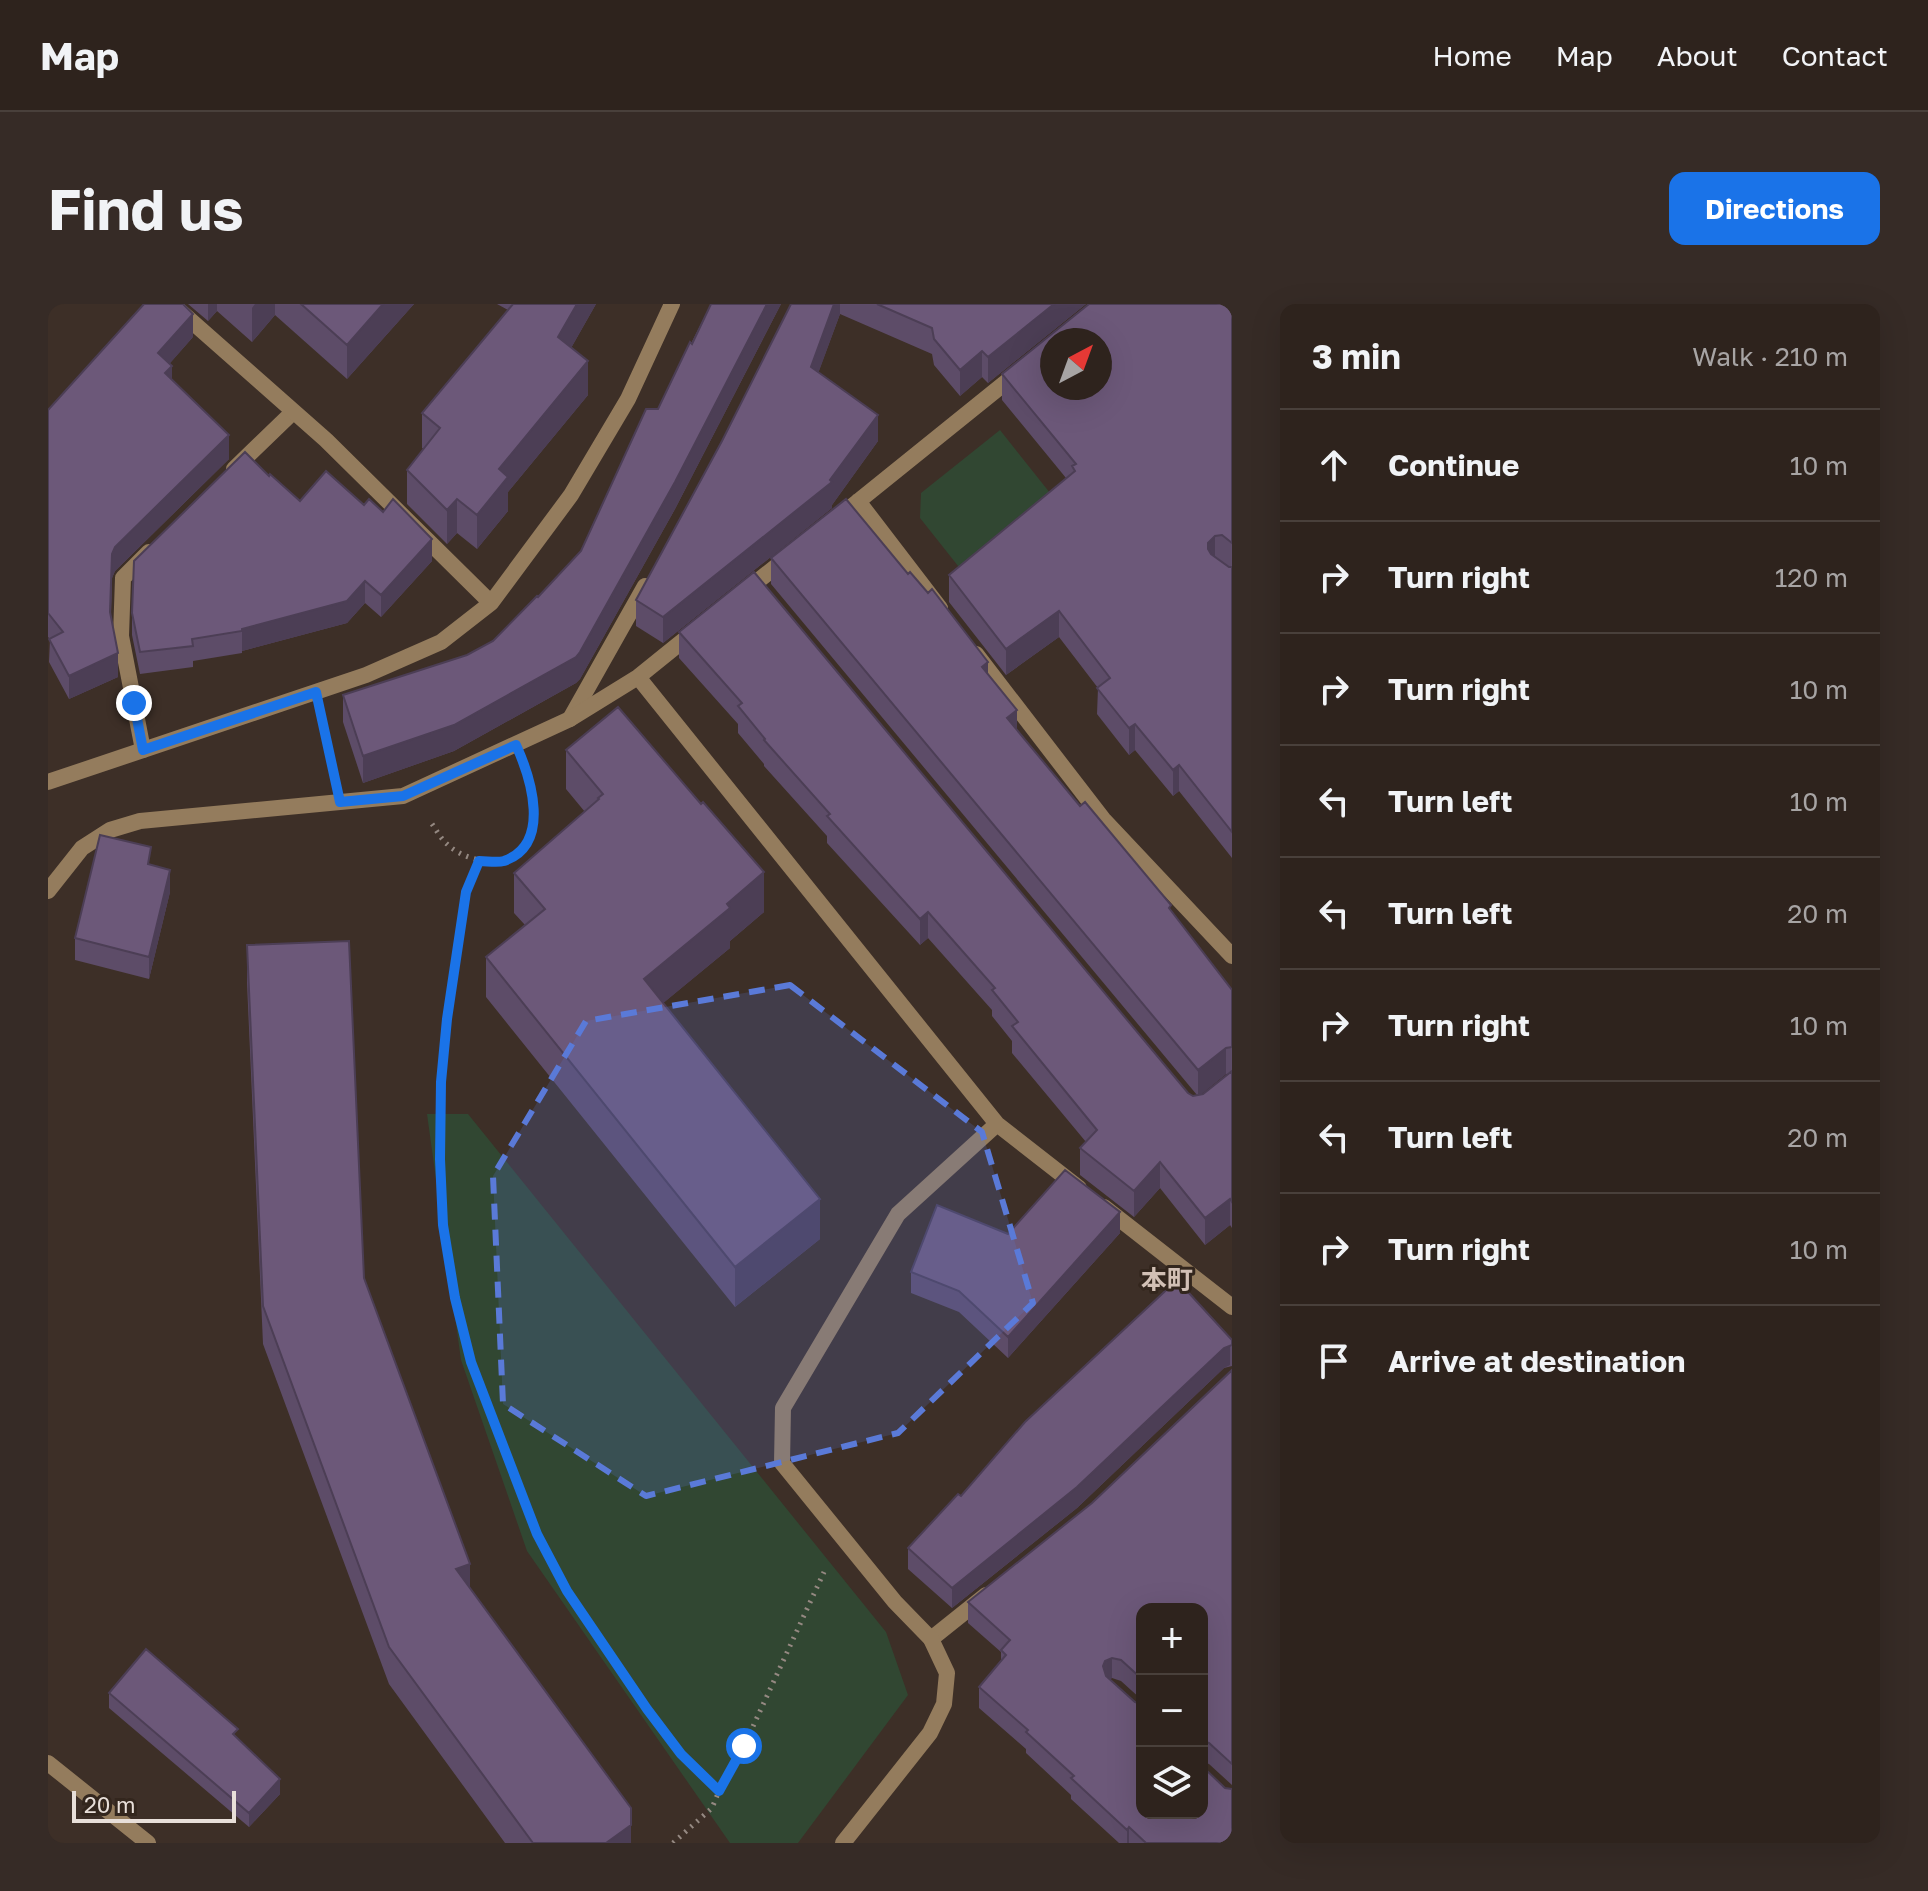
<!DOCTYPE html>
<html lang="en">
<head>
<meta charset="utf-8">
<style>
  :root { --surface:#2e231d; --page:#362b26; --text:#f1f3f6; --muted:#a7a4a4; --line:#49403b; --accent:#1a73e8 }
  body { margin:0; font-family:"Golos Text","Noto Sans JP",sans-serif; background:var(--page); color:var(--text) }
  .controls { position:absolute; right:24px; bottom:24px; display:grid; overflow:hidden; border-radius:16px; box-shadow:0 8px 32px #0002 }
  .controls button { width:72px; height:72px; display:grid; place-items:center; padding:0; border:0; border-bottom:2px solid var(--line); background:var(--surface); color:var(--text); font:40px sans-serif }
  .compass { position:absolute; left:992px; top:24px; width:72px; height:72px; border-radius:50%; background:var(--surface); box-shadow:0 8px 32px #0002; rotate:41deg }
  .scale { position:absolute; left:24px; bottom:20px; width:164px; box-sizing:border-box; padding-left:8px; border:4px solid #e8dfd9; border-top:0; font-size:22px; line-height:28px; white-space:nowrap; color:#e8dfd9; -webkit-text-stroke:6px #33261d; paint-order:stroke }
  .stop { position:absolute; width:24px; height:24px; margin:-18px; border:6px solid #1a73e8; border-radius:50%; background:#fff }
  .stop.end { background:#1a73e8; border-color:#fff; box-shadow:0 2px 8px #0008 }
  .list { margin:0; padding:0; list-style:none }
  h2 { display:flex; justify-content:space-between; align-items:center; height:104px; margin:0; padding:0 32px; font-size:34px }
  h2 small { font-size:26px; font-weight:400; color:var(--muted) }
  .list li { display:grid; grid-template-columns:52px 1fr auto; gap:24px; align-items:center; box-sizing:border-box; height:112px; padding:0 32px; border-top:2px solid var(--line) }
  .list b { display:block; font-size:30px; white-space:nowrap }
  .list em { font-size:26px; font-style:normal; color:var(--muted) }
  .icon { flex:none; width:44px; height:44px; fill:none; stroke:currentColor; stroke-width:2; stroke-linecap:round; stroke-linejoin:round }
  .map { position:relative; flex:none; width:1184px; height:1539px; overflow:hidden; border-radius:16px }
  header { display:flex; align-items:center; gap:48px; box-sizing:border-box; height:112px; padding:0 40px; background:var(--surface); border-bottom:2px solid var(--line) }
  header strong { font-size:38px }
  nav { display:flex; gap:44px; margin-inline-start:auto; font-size:28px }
  .intro { display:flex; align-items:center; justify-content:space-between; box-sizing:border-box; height:192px; padding:0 48px }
  h1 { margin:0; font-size:56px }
  .button { padding:20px 36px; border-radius:16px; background:var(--accent); color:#fff; font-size:28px; font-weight:700 }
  main { display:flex; gap:48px; padding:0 48px }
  aside { flex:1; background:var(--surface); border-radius:16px; box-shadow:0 8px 32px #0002 }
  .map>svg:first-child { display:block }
  .green { fill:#314732 }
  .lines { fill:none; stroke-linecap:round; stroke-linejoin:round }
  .path { stroke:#958982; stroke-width:5; stroke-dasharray:2 6; stroke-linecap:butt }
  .service { stroke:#947c5d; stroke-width:16 }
  .minor { stroke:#947c5d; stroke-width:16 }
  .tertiary { stroke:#947c5d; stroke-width:16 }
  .wall { fill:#5d4c68; fill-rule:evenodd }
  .shaded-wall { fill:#4c3e55 }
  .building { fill:#6c5879; stroke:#4c3e55; stroke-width:2; fill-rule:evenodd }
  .route { stroke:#1a73e8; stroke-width:10 }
  .marked { fill:#5a7ad8; fill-opacity:0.2; stroke:#5a7ad8; stroke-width:6; stroke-dasharray:16 10; stroke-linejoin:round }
  .labels { text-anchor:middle; stroke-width:6; stroke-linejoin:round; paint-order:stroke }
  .neighbourhood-label { font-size:26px; font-weight:bold; fill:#d2c0b5; stroke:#33261d }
</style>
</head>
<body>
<header>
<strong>Map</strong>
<nav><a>Home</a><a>Map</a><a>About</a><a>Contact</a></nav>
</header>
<div class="intro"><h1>Find us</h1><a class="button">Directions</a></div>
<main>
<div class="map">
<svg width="1184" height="1539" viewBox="0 0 1184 1539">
  <rect width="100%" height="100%" fill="#3d2f27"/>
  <path class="green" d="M 952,126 L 1010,199 L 918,272 L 872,214 L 873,189 Z
    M 379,810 L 420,810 L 838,1328 L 860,1391 L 750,1539 L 682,1539 L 479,1247 L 413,1056 Z"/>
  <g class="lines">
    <path class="path" d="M 276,424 L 284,462
      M 384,520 C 389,527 393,535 399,540 C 422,562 472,567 483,531 C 488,513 485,493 481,475
      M 431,557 L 418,588 L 399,715 L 393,778 L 392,855 L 395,921 L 407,994 L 423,1058 L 489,1230 L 519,1287 L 599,1405 L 633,1450 L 671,1487
      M 625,1539 L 664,1504 L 671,1487 L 696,1442 L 776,1268"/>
    <path class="service" d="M 186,165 L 245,108
      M 522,415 L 597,282
      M 95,446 L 73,332 L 75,274 L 101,248
      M 883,1335 L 938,1291"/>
    <path class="minor" d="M 124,0 L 278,136 L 443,299
      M 810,197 L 892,304
      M 787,216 L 968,70
      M 696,288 L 740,253
      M 928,350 L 1055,515 L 1184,652
      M 590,373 L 949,820 L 1031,884
      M 0,478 L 318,371 L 393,338 L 443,299 L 523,191 L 580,95 L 624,0
      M 0,587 L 34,544 L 62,526 L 92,517 L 355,492 L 522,415 L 590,373 L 647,327
      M 1056,903 L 1184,1003
      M 795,1539 L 882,1429 L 896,1400 L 899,1369 L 883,1335 L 847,1298 L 734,1159 L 735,1104 L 850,910 L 949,820"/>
    <path class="tertiary" d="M 0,1459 L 100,1539"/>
  </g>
  <path class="wall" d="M 140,0 L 366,0 L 299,75 L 227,11 L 204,38 L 169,7 L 160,17 Z
    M 449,0 L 548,0 L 523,44 L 540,91 L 460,188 L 460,207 L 429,245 L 409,229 L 399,240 L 359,200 L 359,166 L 376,145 L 374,144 L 374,109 L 460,6 Z
    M 663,0 L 733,0 L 627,205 L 532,375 L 528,379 L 406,447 L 315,479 L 295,418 L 295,391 L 419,351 L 445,337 L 490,293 L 533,247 L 610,105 Z
    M 743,0 L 1038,0 L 940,79 L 934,73 L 912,92 L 886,61 L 884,50 L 792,10 L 770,69 L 830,137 L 784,201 L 784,204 L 615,339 L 588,322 L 588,296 L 674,137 Z
    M 1184,0 L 1184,554 L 1131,487 L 1125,492 L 1087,446 L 1081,451 L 1049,410 L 1050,384 L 1011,333 L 958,371 L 901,298 L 901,271 L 1018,174 L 954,96 L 954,70 Z
    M 145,33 L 121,60 L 124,75 L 181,155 L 67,267 L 64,274 L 63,312 L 70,373 L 21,395 L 1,358 L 2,335 L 0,333 L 0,106 Z
    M 221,172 L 252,197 L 316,201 L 384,257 L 333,313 L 317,299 L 299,319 L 194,347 L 194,349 L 145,357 L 145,363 L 92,370 L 84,331 L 84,309 Z
    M 723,254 L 940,371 L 969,426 L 1032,502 L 1123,607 L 1184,686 L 1184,924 L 1182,921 L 1157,941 L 1112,884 L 1086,913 L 1032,871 L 1032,844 L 1038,838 L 964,749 L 964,737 L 944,712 L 944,706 L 880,634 L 872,641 L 779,539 L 779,532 L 716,462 L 716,460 L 690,429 L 690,420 L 631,354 L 631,328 L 1140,789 L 1145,792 L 1149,791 L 723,280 ZM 1178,770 L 1180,770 L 1155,790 L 1152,791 Z
    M 518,446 L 716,608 L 682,637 L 682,644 L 615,699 L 772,935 L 687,1003 L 438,693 L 438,653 L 477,621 L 466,609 L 466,569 L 537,508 L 518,485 Z
    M 103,561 L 122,588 L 101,675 L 27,656 L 27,634 Z
    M 199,641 L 316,974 L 422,1284 L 583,1539 L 457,1539 L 341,1380 L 215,1040 L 199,679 Z
    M 1072,929 L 960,1054 L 911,1008 L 863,989 L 863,968 L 960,930 Z
    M 1184,1036 L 1184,1062 L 1176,1064 L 1029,1204 L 904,1304 L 860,1265 L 860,1244 L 913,1192 Z
    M 1184,1066 L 1184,1481 L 1161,1460 L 1154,1458 L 1154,1305 L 1094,1305 L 1094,1396 L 1073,1377 L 1064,1374 L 1062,1375 L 1184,1539 L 1071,1539 L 1023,1495 L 1023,1491 L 978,1449 L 978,1445 L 931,1404 L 931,1383 L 953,1358 L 953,1348 L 920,1319 L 920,1298 L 1044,1199 Z
    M 61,1389 L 190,1435 L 232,1490 L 201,1523 L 61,1404 Z"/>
  <path class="shaded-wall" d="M 160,0 L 169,0 L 169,7 L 160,17 Z
    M 207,0 L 227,0 L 227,11 L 204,38 L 204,4 Z
    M 335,0 L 366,0 L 299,75 L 299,41 Z
    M 529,0 L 548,0 L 510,67 L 510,33 Z
    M 719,0 L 733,0 L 627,205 L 532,375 L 528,379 L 406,447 L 315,479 L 315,452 L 406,421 Z
    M 786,0 L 792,0 L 792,10 L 763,89 L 763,63 Z
    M 1006,0 L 1038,0 L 940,79 L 940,53 Z
    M 145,10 L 145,33 L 110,73 L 110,49 Z
    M 934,47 L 934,73 L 912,92 L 912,66 Z
    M 540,57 L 540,91 L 460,188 L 460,207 L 429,245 L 429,211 L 451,165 Z
    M 124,62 L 124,86 L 117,69 Z
    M 830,111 L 830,137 L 784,201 L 784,204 L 615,339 L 615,313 L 782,176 Z
    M 181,131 L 181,155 L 67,267 L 64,274 L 62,332 L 64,250 L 67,243 Z
    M 409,195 L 409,229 L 399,240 L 399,206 Z
    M 1167,232 L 1167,258 L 1160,265 L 1160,239 Z
    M 384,235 L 384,257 L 333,313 L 333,291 Z
    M 317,277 L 317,299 L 299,319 L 194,347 L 194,325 Z
    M 1011,307 L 1011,333 L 958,371 L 958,345 Z
    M 70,349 L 70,373 L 21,395 L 21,372 Z
    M 940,358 L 940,384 L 934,363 Z
    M 969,406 L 969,432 L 959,414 Z
    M 1087,420 L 1087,446 L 1081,451 L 1081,424 Z
    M 1131,461 L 1131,487 L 1125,492 L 1125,466 Z
    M 122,566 L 122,588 L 101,675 L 101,653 Z
    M 716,568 L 716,608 L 682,637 L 682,644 L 596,715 L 596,675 L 679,600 Z
    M 880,608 L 880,634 L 872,641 L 872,615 Z
    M 1178,744 L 1178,770 L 1150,793 L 1150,766 Z
    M 1112,858 L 1112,884 L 1086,913 L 1086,887 Z
    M 772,895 L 772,935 L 687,1003 L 687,963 Z
    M 1182,895 L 1182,921 L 1157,941 L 1157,914 Z
    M 1072,908 L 1072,929 L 960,1054 L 960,1033 Z
    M 1182,1041 L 1182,1061 L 1176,1064 L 1029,1204 L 904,1304 L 904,1284 L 1176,1044 Z
    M 422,1260 L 422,1298 L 408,1265 Z
    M 1064,1354 L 1064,1374 L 1057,1378 L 1055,1362 L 1057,1357 Z
    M 232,1475 L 232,1490 L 201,1523 L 201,1509 Z
    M 583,1521 L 583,1539 L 558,1539 Z
    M 1081,1523 L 1081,1539 L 1079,1539 L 1079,1526 Z"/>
  <path class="building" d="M 96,0 L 135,0 L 145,10 L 110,49 L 124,62 L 117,69 L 181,131 L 67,243 L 64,250 L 62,308 L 70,349 L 21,372 L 1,335 L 15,328 L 0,309 L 0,106 Z
    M 253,0 L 335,0 L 299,41 Z
    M 465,0 L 529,0 L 510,33 L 540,57 L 451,165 L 460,173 L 429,211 L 409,195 L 399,206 L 359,166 L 392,124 L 374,109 Z
    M 663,0 L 719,0 L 627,178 L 532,348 L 528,353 L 406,421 L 315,452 L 295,391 L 419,351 L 445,337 L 489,292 L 490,293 L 533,247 L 598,105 L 610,105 L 642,38 L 644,40 Z
    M 743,0 L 786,0 L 763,63 L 830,111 L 782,176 L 784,178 L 615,313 L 588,296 L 674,137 Z
    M 829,0 L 1006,0 L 940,53 L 934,47 L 912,66 L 886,35 L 884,24 Z
    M 1041,0 L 1184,0 L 1184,239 L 1174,231 L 1167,232 L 1160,239 L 1160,245 L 1163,250 L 1181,263 L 1184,263 L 1184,528 L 1131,461 L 1125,466 L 1087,420 L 1081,424 L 1049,384 L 1062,374 L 1011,307 L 958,345 L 901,271 L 1027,167 L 1024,162 L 1028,160 L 954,70 ZM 1004,36 L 1052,36 L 1052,84 L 1004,84 Z
    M 197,148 L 221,172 L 222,170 L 252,197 L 278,167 L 316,201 L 321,195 L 335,208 L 345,195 L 384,235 L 333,291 L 317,277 L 299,297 L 194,325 L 194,327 L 144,335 L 145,342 L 92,348 L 84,309 L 86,257 Z
    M 798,195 L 860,270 L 862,268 L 880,289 L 884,285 L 940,358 L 934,363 L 969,406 L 959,414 L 1032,502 L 1037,498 L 1123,601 L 1121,604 L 1184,686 L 1184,743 L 1178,744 L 1150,766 L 723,254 Z
    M 706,268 L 1140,789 L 1145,792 L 1155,790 L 1184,767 L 1184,898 L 1182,895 L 1157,914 L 1112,858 L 1086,887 L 1032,844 L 1049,826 L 964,722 L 970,718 L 944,686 L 947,684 L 880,608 L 872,615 L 779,512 L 782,510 L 716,436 L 717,435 L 690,402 L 694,399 L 631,328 Z
    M 570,403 L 653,500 L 655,498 L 716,568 L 679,600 L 682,604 L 596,675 L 772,895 L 687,963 L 438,653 L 497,605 L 466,569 L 551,495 L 550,494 L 555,490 L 518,446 Z
    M 52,531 L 103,543 L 100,560 L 122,566 L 101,653 L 27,634 Z
    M 301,637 L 316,974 L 422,1260 L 408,1265 L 583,1504 L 583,1521 L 558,1539 L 485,1539 L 341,1343 L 215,1002 L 199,641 Z
    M 1017,866 L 1072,908 L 960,1033 L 911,987 L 863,968 L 889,901 L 960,930 Z
    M 1129,976 L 1184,1036 L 1184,1041 L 1176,1044 L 1029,1183 L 904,1284 L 860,1244 L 910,1190 L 913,1192 L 977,1118 Z
    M 1184,1066 L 1184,1460 L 1161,1439 L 1154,1437 L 1154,1305 L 1094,1305 L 1094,1375 L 1073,1356 L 1064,1354 L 1057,1357 L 1055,1362 L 1058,1372 L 1087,1398 L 1094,1400 L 1094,1509 L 1154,1509 L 1154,1462 L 1177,1484 L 1184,1485 L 1184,1539 L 1098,1539 L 1081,1523 L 1079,1526 L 1023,1474 L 1026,1472 L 978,1428 L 980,1426 L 931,1383 L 958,1351 L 953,1346 L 962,1336 L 920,1298 L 1044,1199 Z
    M 98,1345 L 190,1425 L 185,1430 L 232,1475 L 201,1509 L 61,1389 Z"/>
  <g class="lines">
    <path class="route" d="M 86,399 L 95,446 L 268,388 L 292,498 L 355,492 L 468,441 C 483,474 504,540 456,557 C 449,559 439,557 431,557 L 418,588 L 399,715 L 393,778 L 392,855 L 395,921 L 407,994 L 423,1058 L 489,1230 L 519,1287 L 599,1405 L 633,1450 L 671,1487 L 696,1442"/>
  </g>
  <path class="marked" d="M 742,681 L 934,828 L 985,999 L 850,1129 L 598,1192 L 455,1100 L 445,872 L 538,717 Z"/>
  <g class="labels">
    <g class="neighbourhood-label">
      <text x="1119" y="985">本町</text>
    </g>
  </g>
</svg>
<div class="controls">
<button>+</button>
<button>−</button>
<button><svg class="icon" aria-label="layers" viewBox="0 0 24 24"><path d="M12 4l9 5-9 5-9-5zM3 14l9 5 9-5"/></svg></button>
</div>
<svg class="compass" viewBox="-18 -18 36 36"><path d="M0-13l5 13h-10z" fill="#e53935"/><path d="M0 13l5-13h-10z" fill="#a7a4a4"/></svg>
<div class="scale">20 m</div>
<div class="stop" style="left:696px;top:1442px"></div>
<div class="stop end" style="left:86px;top:399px"></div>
</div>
<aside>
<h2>3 min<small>Walk · 210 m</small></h2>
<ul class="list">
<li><svg class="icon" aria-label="ahead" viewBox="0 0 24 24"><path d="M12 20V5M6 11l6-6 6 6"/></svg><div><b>Continue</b></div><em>10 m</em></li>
<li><svg class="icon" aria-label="right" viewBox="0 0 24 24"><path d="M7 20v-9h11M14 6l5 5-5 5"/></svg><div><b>Turn right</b></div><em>120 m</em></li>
<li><svg class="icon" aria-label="right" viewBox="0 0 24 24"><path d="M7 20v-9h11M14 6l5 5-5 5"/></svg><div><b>Turn right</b></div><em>10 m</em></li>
<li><svg class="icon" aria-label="left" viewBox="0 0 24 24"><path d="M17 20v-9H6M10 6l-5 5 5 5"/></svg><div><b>Turn left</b></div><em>10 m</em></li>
<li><svg class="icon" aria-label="left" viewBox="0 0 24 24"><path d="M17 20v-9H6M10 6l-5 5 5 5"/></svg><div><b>Turn left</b></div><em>20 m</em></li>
<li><svg class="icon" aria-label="right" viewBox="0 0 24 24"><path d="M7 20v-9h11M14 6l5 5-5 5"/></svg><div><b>Turn right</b></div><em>10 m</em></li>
<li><svg class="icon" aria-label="left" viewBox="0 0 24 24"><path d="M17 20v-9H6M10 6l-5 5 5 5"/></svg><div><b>Turn left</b></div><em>20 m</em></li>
<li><svg class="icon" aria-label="right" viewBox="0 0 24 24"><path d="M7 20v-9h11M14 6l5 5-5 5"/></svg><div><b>Turn right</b></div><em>10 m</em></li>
<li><svg class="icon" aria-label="arrive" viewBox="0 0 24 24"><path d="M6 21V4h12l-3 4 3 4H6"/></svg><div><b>Arrive at destination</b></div></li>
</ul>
</aside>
</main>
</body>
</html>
